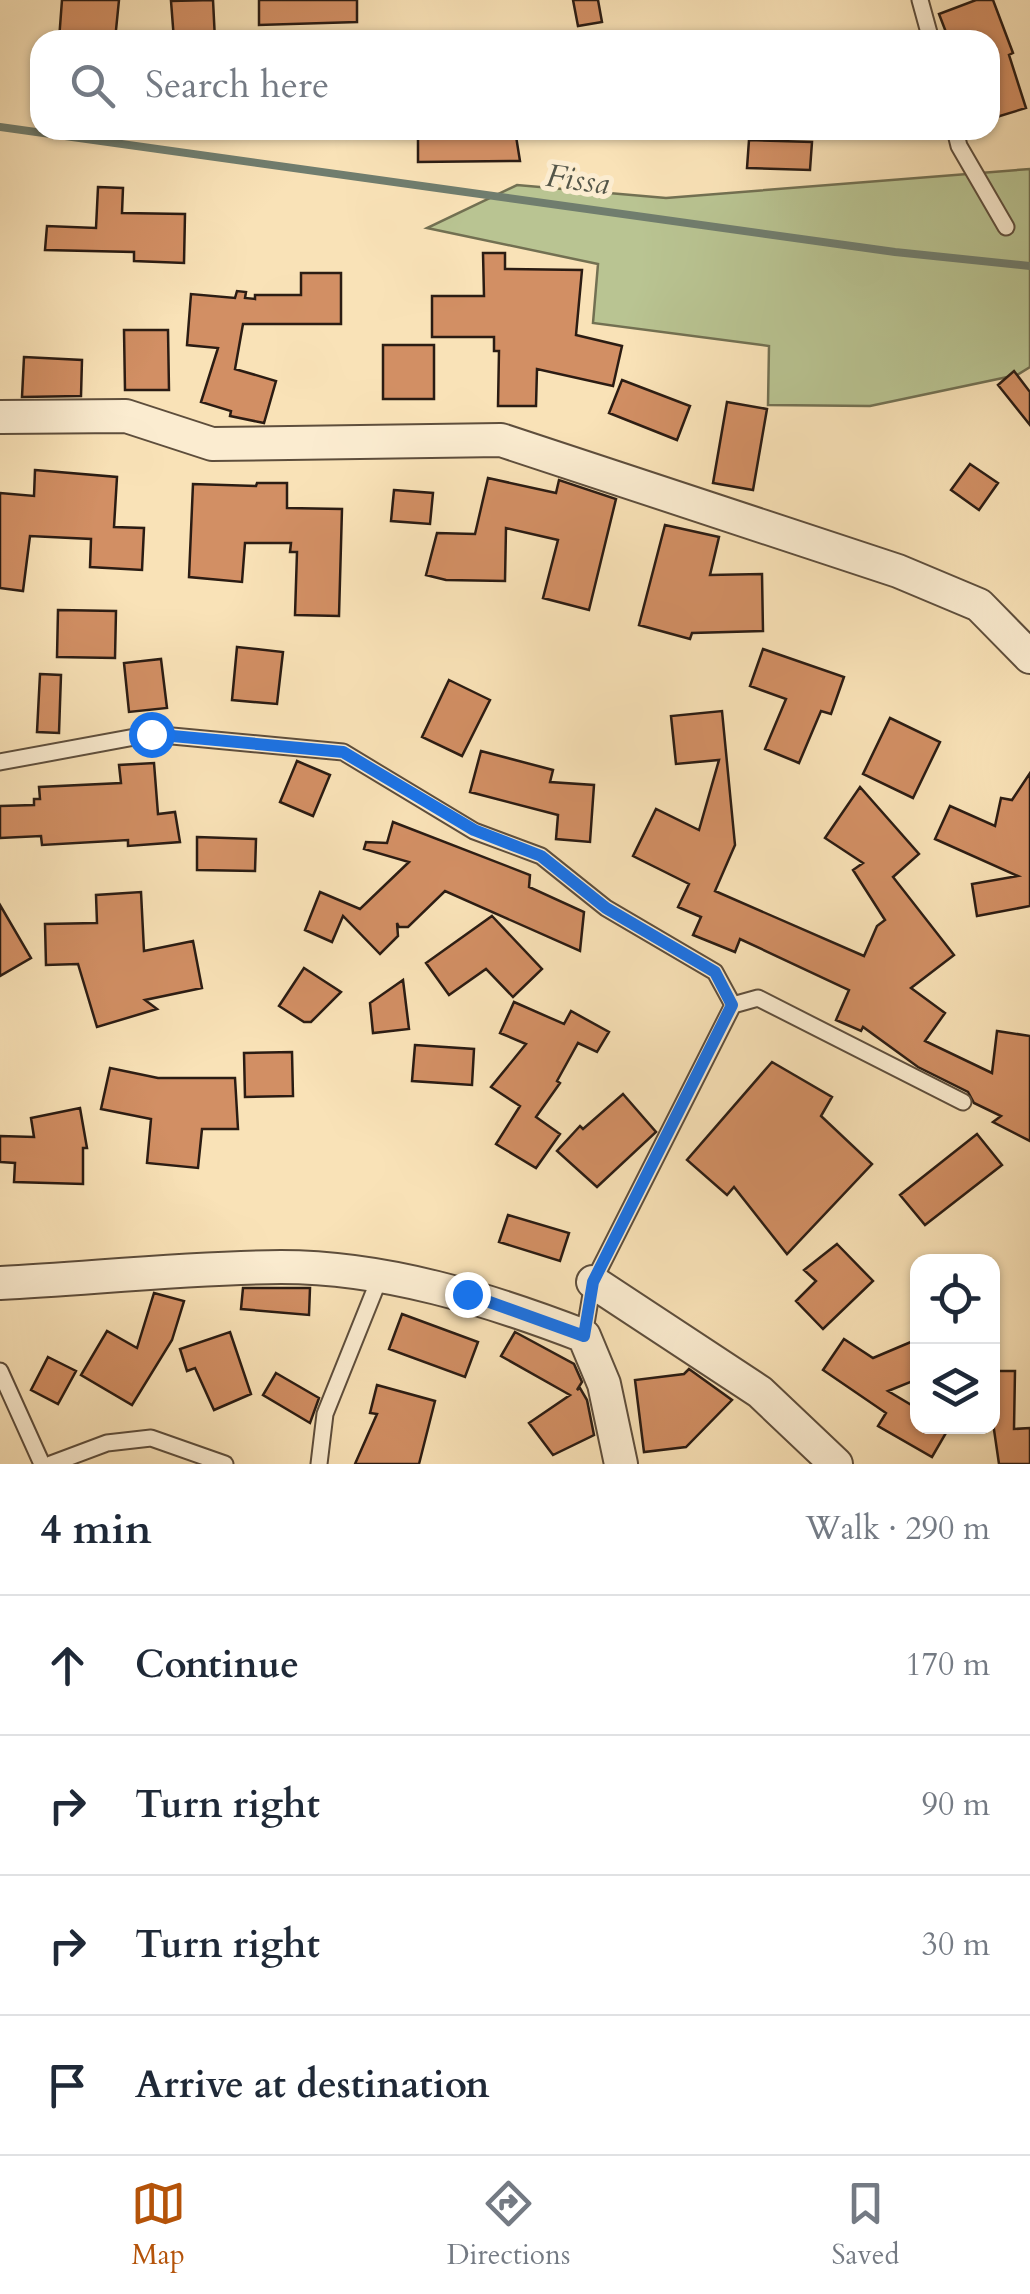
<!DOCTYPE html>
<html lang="en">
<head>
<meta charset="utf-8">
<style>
  :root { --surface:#fff; --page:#f6f6f7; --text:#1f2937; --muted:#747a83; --line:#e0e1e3; --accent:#b45309 }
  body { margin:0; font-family:Cardo,serif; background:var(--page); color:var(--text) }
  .controls { position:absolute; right:30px; bottom:30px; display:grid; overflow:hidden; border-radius:20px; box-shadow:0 2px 8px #0004 }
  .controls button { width:90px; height:90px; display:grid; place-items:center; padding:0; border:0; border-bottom:2px solid var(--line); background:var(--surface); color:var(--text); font:50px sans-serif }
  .stop { position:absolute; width:30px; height:30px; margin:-22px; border:8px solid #1a73e8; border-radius:50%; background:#fff }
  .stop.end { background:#1a73e8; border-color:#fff; box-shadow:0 2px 10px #0008 }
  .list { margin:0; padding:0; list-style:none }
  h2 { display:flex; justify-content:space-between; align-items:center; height:130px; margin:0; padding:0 40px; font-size:42px }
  h2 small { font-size:32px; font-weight:400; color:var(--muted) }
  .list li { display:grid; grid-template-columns:65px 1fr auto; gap:30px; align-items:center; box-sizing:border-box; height:140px; padding:0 40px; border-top:2px solid var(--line) }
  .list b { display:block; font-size:38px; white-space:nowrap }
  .list em { font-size:32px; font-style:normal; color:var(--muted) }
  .icon { flex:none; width:55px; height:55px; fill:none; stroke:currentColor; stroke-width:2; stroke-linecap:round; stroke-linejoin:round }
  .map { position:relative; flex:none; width:1030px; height:1464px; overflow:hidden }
  .search { position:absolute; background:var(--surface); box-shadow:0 2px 8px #0004; left:30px; right:30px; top:30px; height:110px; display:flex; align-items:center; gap:25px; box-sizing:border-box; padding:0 35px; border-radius:30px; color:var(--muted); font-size:38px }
  .sheet { height:690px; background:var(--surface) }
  nav { display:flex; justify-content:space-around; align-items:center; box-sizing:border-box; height:140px; border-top:2px solid var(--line); background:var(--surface); font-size:28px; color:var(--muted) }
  nav a { display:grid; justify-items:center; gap:5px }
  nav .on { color:var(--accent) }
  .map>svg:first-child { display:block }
  .green { fill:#b9c492; stroke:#727052; stroke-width:2.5 }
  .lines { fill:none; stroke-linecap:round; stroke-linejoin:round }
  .stream { stroke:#707d6e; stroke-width:8 }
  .building { fill:#d28f64; stroke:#2b1c13; stroke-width:2.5 }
  .service-casing { stroke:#5e4e3c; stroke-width:19 }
  .minor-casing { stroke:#5e4e3c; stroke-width:36 }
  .service { stroke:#fbecd0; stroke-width:15 }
  .minor { stroke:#fbecd0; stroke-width:32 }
  .route { stroke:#1a73e8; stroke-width:12 }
  .labels { text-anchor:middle; stroke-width:10; stroke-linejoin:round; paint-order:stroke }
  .water-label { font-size:32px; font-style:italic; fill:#535548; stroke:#fbecd0 }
</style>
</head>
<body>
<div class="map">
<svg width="1030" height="1464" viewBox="0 0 1030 1464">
  <rect width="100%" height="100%" fill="#f9e2b7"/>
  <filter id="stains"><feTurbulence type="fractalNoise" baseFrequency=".002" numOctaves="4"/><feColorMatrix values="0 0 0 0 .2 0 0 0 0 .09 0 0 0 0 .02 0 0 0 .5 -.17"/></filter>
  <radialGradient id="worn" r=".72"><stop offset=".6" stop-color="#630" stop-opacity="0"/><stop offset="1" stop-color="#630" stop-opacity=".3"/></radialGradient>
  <path class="green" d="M 1030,169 L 1030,367 L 1017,375 L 870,406 L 768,405 L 769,346 L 593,323 L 598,264 L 427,228 L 517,185 L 666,198 Z"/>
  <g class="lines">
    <path class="stream" d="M 0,127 L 895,252 L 1030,266"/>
  </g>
  <path class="building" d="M 62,0 L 119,0 L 115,40 L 59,40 Z
    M 213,0 L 215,40 L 174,40 L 171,1 Z
    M 259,0 L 357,0 L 357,22 L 259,25 Z
    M 573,0 L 598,0 L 602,22 L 578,26 Z
    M 976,0 L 993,0 L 1013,53 L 1009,55 L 1026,108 L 990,119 L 990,40 L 949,40 L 939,14 Z
    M 418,130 L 515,130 L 520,161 L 418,162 Z
    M 749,140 L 812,142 L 810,170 L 747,168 Z
    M 98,187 L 123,188 L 122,213 L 185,214 L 184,263 L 134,261 L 134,252 L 45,250 L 47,226 L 96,228 Z
    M 483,253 L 505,253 L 505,269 L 582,270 L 576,335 L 622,346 L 613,386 L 537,369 L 536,406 L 498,406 L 499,351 L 494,351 L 494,337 L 432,337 L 432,296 L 484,296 Z
    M 301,273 L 341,273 L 341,324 L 243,324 L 235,369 L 276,381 L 264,423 L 230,416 L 231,411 L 201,402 L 218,348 L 187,345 L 191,294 L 235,298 L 237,291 L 246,292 L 245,298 L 255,299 L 255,295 L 301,295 Z
    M 124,330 L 168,330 L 169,390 L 125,390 Z
    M 383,345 L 434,345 L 434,399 L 383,399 Z
    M 24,357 L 82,360 L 81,396 L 22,397 Z
    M 1014,371 L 1030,392 L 1030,425 L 998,385 Z
    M 622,380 L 690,406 L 677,440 L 609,413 Z
    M 727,402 L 767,409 L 753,490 L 713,483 Z
    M 970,464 L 998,483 L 979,510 L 951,490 Z
    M 35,470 L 117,477 L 114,527 L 144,528 L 142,570 L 90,567 L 91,539 L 30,536 L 23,591 L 0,588 L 0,493 L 34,496 Z
    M 488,478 L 556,493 L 559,480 L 616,499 L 589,610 L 543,598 L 558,540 L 506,528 L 505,581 L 446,580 L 426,575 L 437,533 L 475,534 Z
    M 257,483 L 287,483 L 287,508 L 342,509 L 339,616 L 295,615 L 297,552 L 290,552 L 291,543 L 245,543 L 242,582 L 189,577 L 193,484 L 256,486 Z
    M 394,490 L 433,493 L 430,524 L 391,521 Z
    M 665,525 L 719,537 L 710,575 L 762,574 L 763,631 L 692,633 L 690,639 L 639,625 Z
    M 58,610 L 116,611 L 115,658 L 57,657 Z
    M 237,647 L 283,652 L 277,704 L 232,700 Z
    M 763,649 L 844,677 L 831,714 L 821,711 L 799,763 L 765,749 L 786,699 L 750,686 Z
    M 161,659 L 167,708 L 129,712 L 124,663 Z
    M 40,674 L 61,675 L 59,733 L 37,732 Z
    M 449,680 L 490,700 L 462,756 L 422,737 Z
    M 722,711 L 735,845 L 715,891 L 864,956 L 877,926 L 885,920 L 853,870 L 863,863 L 825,838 L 860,787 L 919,854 L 893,877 L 954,955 L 911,988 L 945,1013 L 925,1041 L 992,1073 L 997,1031 L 1030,1036 L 1030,1141 L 993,1122 L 1001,1116 L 974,1103 L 968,1092 L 918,1067 L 863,1027 L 861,1031 L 836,1020 L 849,990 L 740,939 L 735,952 L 693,935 L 701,917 L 678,907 L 689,884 L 633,856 L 656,809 L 699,830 L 719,760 L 676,764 L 671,716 Z
    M 890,718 L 940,742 L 913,798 L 863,774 Z
    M 481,751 L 553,770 L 550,782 L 594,785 L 590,842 L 556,839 L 558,815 L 470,792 Z
    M 297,761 L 330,775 L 313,816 L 280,802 Z
    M 154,763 L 158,814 L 175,812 L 180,842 L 128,846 L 128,840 L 42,845 L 41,836 L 0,838 L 0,806 L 34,805 L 34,799 L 40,799 L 39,787 L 121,783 L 119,765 Z
    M 1030,773 L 1030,906 L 977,916 L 972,884 L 1018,876 L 935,839 L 950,806 L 995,826 L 1001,798 L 1012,800 Z
    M 393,822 L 530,875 L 529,887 L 584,912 L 580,951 L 445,891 L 408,927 L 399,927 L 397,923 L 398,936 L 380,954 L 343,916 L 332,942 L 305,930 L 320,892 L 360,909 L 409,862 L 364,849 L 366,842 L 387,843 Z
    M 197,837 L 256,839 L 255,871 L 197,870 Z
    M 141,892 L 144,951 L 193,941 L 202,988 L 145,1000 L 157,1009 L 97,1027 L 78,964 L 46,965 L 45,924 L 97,923 L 96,895 Z
    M 0,905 L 31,958 L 0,976 Z
    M 492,916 L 542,969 L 513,997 L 486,969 L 449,995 L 426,963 Z
    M 304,968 L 341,992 L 311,1022 L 304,1022 L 279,1006 Z
    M 403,980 L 409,1029 L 373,1033 L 370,1003 Z
    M 514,1002 L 564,1024 L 571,1011 L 609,1032 L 597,1052 L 578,1043 L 557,1081 L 560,1083 L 536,1117 L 560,1134 L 536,1168 L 496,1144 L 520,1106 L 491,1087 L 526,1044 L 500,1033 Z
    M 415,1045 L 474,1049 L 472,1085 L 412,1081 Z
    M 292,1052 L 293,1096 L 245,1097 L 244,1053 Z
    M 772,1062 L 832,1097 L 821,1116 L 872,1164 L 787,1254 L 734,1187 L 727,1195 L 687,1160 Z
    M 110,1068 L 158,1078 L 235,1078 L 238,1129 L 202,1129 L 198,1168 L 147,1163 L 151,1119 L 101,1109 Z
    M 623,1094 L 656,1132 L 597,1187 L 557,1151 L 580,1126 L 583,1129 Z
    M 80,1108 L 87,1148 L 83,1148 L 83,1184 L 14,1182 L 15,1163 L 0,1162 L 0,1136 L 34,1137 L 31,1118 Z
    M 977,1134 L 1002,1165 L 925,1225 L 900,1195 Z
    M 508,1215 L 569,1233 L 560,1261 L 499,1242 Z
    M 837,1244 L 873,1281 L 823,1329 L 796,1301 L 816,1281 L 804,1270 Z
    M 243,1288 L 310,1288 L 309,1315 L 241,1309 Z
    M 154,1293 L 184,1301 L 172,1340 L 132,1405 L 81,1375 L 107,1331 L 137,1348 Z
    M 402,1314 L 478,1342 L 465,1377 L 389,1349 Z
    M 230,1332 L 251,1394 L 214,1410 L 195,1368 L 187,1371 L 180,1349 Z
    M 515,1332 L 574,1364 L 582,1382 L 577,1390 L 580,1388 L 587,1400 L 594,1435 L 553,1455 L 529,1423 L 570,1395 L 501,1356 Z
    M 844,1339 L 873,1358 L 918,1339 L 918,1379 L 888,1391 L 918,1409 L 918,1426 L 950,1426 L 932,1457 L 878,1426 L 886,1413 L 823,1370 Z
    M 48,1357 L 76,1371 L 58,1404 L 31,1390 Z
    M 689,1369 L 732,1400 L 686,1447 L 644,1452 L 635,1380 L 684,1374 Z
    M 992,1371 L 1015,1371 L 1014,1429 L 1030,1428 L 1030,1464 L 999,1464 L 992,1416 Z
    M 276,1373 L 319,1398 L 310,1423 L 263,1395 Z
    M 377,1385 L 435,1401 L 419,1464 L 355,1464 L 377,1414 L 370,1413 Z"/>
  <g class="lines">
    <defs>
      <path id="service" d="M 920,0 L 931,40
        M 955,130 L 959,146 L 1006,227
        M 0,762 L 151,734 L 343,752 L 474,831 L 541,856 L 606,908 L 715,972 L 733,1005 L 593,1282 L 584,1336
        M 733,1005 L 758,998 L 963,1102
        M 0,1371 L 42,1464
        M 51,1464 L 107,1443 L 151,1438 L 225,1464
        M 319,1464 L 325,1414 L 380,1277"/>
      <path id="minor" d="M 0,417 L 126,416 L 212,444 L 501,440 L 898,571 L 979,605 L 1030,657
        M 593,1282 L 760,1392 L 836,1464
        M 0,1283 C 93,1278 188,1268 281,1267 C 385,1267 488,1299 584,1336 L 604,1384 L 621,1464"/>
    </defs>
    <use href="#service" class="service-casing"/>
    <use href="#minor" class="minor-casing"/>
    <use href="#service" class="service"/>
    <use href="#minor" class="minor"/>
  </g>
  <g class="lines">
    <path class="route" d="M 151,734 L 343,752 L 474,830 L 541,856 L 606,908 L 715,972 L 732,1005 L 593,1282 L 584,1336 L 467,1294"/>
  </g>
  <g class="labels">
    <g class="water-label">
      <text transform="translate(578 179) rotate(8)" y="11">Fissa</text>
    </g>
  </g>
  <rect width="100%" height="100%" filter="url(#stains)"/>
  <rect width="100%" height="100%" fill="url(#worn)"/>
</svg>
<div class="controls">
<button><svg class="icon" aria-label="locate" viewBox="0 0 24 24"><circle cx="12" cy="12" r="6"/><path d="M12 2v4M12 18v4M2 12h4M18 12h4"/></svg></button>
<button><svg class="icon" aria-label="layers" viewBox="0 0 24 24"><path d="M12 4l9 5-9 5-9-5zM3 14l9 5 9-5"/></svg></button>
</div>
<div class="stop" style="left:151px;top:734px"></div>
<div class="stop end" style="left:467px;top:1294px"></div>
<div class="search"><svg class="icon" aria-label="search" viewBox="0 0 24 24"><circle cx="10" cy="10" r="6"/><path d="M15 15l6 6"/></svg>Search here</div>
</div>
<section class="sheet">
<h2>4 min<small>Walk · 290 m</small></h2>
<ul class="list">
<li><svg class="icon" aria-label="ahead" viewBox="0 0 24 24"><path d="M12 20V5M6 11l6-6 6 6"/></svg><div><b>Continue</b></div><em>170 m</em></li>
<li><svg class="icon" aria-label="right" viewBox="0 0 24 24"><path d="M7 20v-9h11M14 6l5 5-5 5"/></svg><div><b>Turn right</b></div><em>90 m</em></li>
<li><svg class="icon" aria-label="right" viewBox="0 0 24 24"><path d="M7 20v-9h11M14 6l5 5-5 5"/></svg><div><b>Turn right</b></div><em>30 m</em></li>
<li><svg class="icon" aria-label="arrive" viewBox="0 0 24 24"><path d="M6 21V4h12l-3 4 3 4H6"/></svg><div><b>Arrive at destination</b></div></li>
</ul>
</section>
<nav>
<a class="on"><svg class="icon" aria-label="map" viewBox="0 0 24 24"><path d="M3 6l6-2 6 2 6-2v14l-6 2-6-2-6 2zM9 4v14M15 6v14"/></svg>Map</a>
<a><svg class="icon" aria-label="directions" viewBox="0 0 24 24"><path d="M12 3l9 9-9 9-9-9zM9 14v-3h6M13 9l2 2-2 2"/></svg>Directions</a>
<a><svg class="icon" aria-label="saved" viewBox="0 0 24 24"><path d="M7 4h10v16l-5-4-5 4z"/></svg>Saved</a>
</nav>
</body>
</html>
